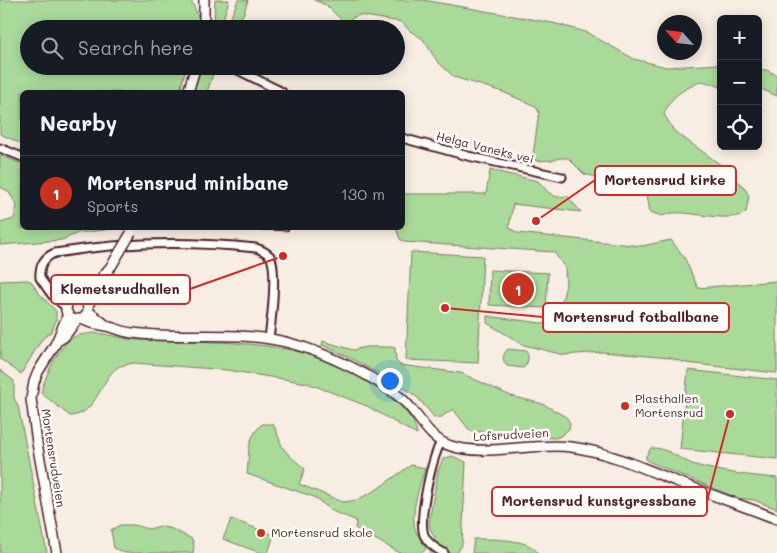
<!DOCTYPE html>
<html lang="en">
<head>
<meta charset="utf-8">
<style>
  :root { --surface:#171b24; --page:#242831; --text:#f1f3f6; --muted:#9ea1a6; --line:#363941; --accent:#c8321e }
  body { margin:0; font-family:Mali,sans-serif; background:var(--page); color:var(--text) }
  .controls { position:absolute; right:15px; top:15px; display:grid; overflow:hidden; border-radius:8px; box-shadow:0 2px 12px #0003 }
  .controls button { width:45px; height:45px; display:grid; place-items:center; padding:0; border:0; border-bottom:1px solid var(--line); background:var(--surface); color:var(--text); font:25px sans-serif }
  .compass { position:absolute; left:657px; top:15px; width:45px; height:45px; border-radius:50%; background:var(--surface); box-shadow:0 2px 12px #0003; rotate:297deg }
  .you { position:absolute; left:389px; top:380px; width:18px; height:18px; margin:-12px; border:4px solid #fff; border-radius:50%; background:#1a73e8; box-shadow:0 0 0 8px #1a73e833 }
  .badge { display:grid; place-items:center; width:32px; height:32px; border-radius:50%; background:var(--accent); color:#fff; font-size:16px; font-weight:700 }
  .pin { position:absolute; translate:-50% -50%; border:2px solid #fff; box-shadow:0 1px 5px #0006 }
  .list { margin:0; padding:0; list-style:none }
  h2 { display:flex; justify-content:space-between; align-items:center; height:65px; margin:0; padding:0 20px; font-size:21px }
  h2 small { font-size:16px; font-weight:400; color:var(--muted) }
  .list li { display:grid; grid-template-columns:32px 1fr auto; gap:15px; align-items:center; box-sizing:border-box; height:75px; padding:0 20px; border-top:1px solid var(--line) }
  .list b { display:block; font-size:19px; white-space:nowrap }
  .list p { margin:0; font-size:16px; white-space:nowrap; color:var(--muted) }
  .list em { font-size:16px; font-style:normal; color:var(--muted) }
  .icon { flex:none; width:28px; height:28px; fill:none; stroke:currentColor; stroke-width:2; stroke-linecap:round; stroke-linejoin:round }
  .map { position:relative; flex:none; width:777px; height:553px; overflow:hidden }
  .search { position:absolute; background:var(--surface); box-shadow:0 2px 12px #0003; left:20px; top:20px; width:385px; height:55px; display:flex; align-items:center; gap:12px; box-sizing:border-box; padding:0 18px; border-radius:28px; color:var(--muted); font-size:19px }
  .panel { position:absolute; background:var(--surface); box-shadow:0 2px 12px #0003; left:20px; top:90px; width:385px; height:140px; border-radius:8px }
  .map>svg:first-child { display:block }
  .green { fill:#a9da9a; stroke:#7a7c62 }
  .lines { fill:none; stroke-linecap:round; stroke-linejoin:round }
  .minor-casing { stroke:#4a1f2b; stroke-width:11 }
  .tertiary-casing { stroke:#4a1f2b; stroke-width:12 }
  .minor { stroke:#fdfcf7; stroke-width:7 }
  .tertiary { stroke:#fdfcf7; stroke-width:9 }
  .rail-casing { stroke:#4a1f2b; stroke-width:4.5 }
  .rail { stroke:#fdfcf7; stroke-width:2.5; stroke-dasharray:8; stroke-linecap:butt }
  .tertiary-bridge-casing { stroke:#4a1f2b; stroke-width:12; stroke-linecap:butt }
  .tertiary-bridge { stroke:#fdfcf7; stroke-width:9 }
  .poi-dot { fill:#c8321e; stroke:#fdfcf7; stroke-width:2 }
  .labels { text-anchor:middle; stroke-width:5; stroke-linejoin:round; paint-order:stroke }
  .street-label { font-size:12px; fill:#4a1f2b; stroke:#fdfcf7 }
  .poi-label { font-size:12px; fill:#4a1f2b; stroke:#fdfcf7; text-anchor:start }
  .leader { fill:none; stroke:#d62828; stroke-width:2 }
  .callout-dot { fill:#d62828; stroke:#fdfcf7; stroke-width:2 }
  .callout { fill:#fdfcf7; stroke:#d62828; stroke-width:2 }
  .callout-label { font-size:14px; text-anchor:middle; font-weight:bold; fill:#4a1f2b }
</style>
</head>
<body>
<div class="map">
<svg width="777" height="553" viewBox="0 0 777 553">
  <rect width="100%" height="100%" fill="#f8ede3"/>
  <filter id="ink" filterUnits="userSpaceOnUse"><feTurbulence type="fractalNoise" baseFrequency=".02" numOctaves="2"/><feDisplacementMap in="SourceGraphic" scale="10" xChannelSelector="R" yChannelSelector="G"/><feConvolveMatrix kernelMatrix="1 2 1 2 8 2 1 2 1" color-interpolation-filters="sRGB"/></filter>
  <g filter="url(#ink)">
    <path class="green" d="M 0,0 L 191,0 L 199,18 L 196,29 L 29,29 L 29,66 L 186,66 L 180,92 L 22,92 L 22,144 L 0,134 Z
      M 215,0 L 229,0 L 220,29 L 214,29 Z
      M 238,0 L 248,0 L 244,13 L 232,29 L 226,29 Z
      M 314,0 L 423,0 L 553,23 L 586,32 L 634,59 L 666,67 L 721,64 L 721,89 L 719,86 L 702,81 C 683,90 672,94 664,114 L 674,131 L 721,165 L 744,187 L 749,196 L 746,212 C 732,224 692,211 673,213 C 669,213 665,215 662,216 L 650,212 L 646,189 L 584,174 L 568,158 L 560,158 L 553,160 L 536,161 L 533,156 L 539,112 L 535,106 L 503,92 L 454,77 L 437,61 L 423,39 L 410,31 L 401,22 L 359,15 L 344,22 L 326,5 Z
      M 200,66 L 214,66 L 215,68 L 207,92 L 192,92 Z
      M 758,69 L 766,70 L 777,75 L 777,96 L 761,89 L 758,90 Z
      M 0,155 L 22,164 L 22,228 L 123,228 L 78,233 L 62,240 L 0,245 L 0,223 L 14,219 L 17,205 L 8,191 L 0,187 Z
      M 490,170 L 538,181 L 549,193 L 557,197 L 567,196 L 581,212 L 513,204 L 509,227 L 517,233 L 642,246 L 671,240 L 684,257 L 698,288 L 777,281 L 777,373 L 686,363 L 670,358 L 602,352 L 564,355 L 524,345 L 487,323 L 487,316 L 549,324 L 557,321 L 566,285 L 565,268 L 554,252 L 404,242 L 400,239 L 396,228 L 402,228 L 403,194 L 486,194 Z
      M 411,252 L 483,256 L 478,363 L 406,360 Z
      M 490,270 L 548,273 L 546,308 L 489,305 Z
      M 28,280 L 32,282 L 37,291 L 56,311 L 56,320 L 52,331 L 42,339 L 21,374 L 0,359 L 0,281 Z
      M 95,333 C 111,334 125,340 140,340 C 189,342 237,340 285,349 C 319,354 365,378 392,399 C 402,407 417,421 417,435 L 367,406 L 307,383 L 227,370 L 134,363 C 129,364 122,365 118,367 C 100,379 97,415 70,416 L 41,393 C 44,378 59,346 72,338 C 78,334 88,334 95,333 Z
      M 323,341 L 353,350 L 366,347 L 392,347 L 395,348 L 396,361 L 400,365 L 461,373 L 511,396 L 543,404 L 566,417 L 570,423 L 569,429 L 559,437 L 554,438 L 470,431 L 453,409 L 440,418 L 434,417 L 418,398 L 406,389 L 350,358 L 322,345 Z
      M 508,349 L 526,351 C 530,357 528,363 523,368 L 507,366 C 502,360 502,355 508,349 Z
      M 0,370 L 14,381 L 14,398 L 18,406 L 47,553 L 0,553 Z
      M 688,370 L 777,380 L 777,459 L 680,449 Z
      M 262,424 L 273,424 C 278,432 279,441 283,448 C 289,456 297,462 305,469 L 299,484 L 343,502 L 357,500 L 376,490 L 411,465 L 425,468 C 420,487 408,515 417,534 C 419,537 423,540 425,543 L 425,550 L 422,553 L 400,553 L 355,528 L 356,522 L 355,520 L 334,512 L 314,497 L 247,474 C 250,452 245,441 262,424 Z
      M 651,448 C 667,447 680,460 695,465 C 721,472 750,476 777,478 L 777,509 L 754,500 L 737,498 L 650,462 L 646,459 L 646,456 Z
      M 452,456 L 466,462 L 462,545 L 457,553 L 430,553 L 435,538 L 430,529 L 429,522 L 438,471 L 443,459 Z
      M 231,519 L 274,535 L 268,553 L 261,553 L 223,539 Z
      M 120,525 L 134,525 L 149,529 L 160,526 L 172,529 L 192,539 L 194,546 L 193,553 L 125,553 L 114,548 L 111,530 Z
      M 474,539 C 490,539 529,538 538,553 L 472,553 Z"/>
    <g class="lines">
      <defs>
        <path id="minor" d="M 230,66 L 282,92
          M 402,138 L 468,156 L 562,177
          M 0,148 L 22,157
          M 47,288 L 75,298
          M 67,308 L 52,295 L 40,278 C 39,266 44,257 55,253 C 121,242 190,241 256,248 C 262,250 266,252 270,256 C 278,269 271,323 269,339
          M 441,442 C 432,458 418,518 424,535 C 428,544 436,549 444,553"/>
        <path id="tertiary" d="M 204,0 L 204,29
          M 188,92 L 196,66
          M 78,298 L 99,281
          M66 309a11 11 0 1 1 22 0a11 11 0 1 1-22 0Z
          M 88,306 L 99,281 L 112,265
          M 88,311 L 107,326
          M 82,319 C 90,324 97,324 107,326 C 115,328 123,332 132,333 C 185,340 241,329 293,344 C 326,353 374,376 401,398 C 419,413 427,439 451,446 C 485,457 534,442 571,447 C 609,452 643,468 678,482 C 711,495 744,506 777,519
          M 56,342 L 64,337 L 78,319
          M 57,553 L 37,443 L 31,399 L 34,382 L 38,372 L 56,343 L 68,314"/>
      </defs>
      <use href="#minor" class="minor-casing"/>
      <use href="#tertiary" class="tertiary-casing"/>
      <use href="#minor" class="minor"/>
      <use href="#tertiary" class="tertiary"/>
      <defs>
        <path id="rail" d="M 250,228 L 287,229"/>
      </defs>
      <use href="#rail" class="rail-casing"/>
      <use href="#rail" class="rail"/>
      <defs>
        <path id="tertiary-bridge" d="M 112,265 L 131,233"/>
      </defs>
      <use href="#tertiary-bridge" class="tertiary-bridge-casing"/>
      <use href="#tertiary-bridge" class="tertiary-bridge"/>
    </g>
  </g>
  <g class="poi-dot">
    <circle cx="625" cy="406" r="5"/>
    <circle cx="261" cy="533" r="5"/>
  </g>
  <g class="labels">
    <g class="street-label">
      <text transform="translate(485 148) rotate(14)" y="4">Helga Vaneks vei</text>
      <text transform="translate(511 435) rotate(-3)" y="4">Lofsrudveien</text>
      <text transform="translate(53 458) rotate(81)" y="4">Mortensrudveien</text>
    </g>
    <g class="poi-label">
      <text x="635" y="403">Plasthallen<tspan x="635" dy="14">Mortensrud</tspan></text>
      <text x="271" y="537">Mortensrud skole</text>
    </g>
  </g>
  <path class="leader" d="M536 221L595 180M283 256L190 289M445 308L543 317M730 414L707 501"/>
  <g class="callout-dot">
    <circle cx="536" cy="221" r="5"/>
    <circle cx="283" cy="256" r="5"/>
    <circle cx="445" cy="308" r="5"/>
    <circle cx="730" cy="414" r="5"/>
  </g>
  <g class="callout">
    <rect x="595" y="166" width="141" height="29" rx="5"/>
    <rect x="51" y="275" width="139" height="29" rx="5"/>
    <rect x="543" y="303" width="186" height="29" rx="5"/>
    <rect x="492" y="487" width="215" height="29" rx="5"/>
  </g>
  <g class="callout-label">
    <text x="665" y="185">Mortensrud kirke</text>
    <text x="120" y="294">Klemetsrudhallen</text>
    <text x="636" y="322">Mortensrud fotballbane</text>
    <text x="599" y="506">Mortensrud kunstgressbane</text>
  </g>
</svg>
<div class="controls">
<button>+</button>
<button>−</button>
<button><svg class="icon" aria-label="locate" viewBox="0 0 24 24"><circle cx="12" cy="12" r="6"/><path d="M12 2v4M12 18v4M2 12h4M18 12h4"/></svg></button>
</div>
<svg class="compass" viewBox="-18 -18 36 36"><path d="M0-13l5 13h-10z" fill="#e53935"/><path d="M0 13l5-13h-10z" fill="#9ea1a6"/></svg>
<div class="you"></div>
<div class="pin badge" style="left:518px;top:289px">1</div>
<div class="search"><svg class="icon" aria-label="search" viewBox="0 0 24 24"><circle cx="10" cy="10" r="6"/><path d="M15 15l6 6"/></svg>Search here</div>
<section class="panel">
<h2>Nearby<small></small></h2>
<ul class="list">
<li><span class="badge">1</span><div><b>Mortensrud minibane</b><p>Sports</p></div><em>130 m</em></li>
</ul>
</section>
</div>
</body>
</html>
